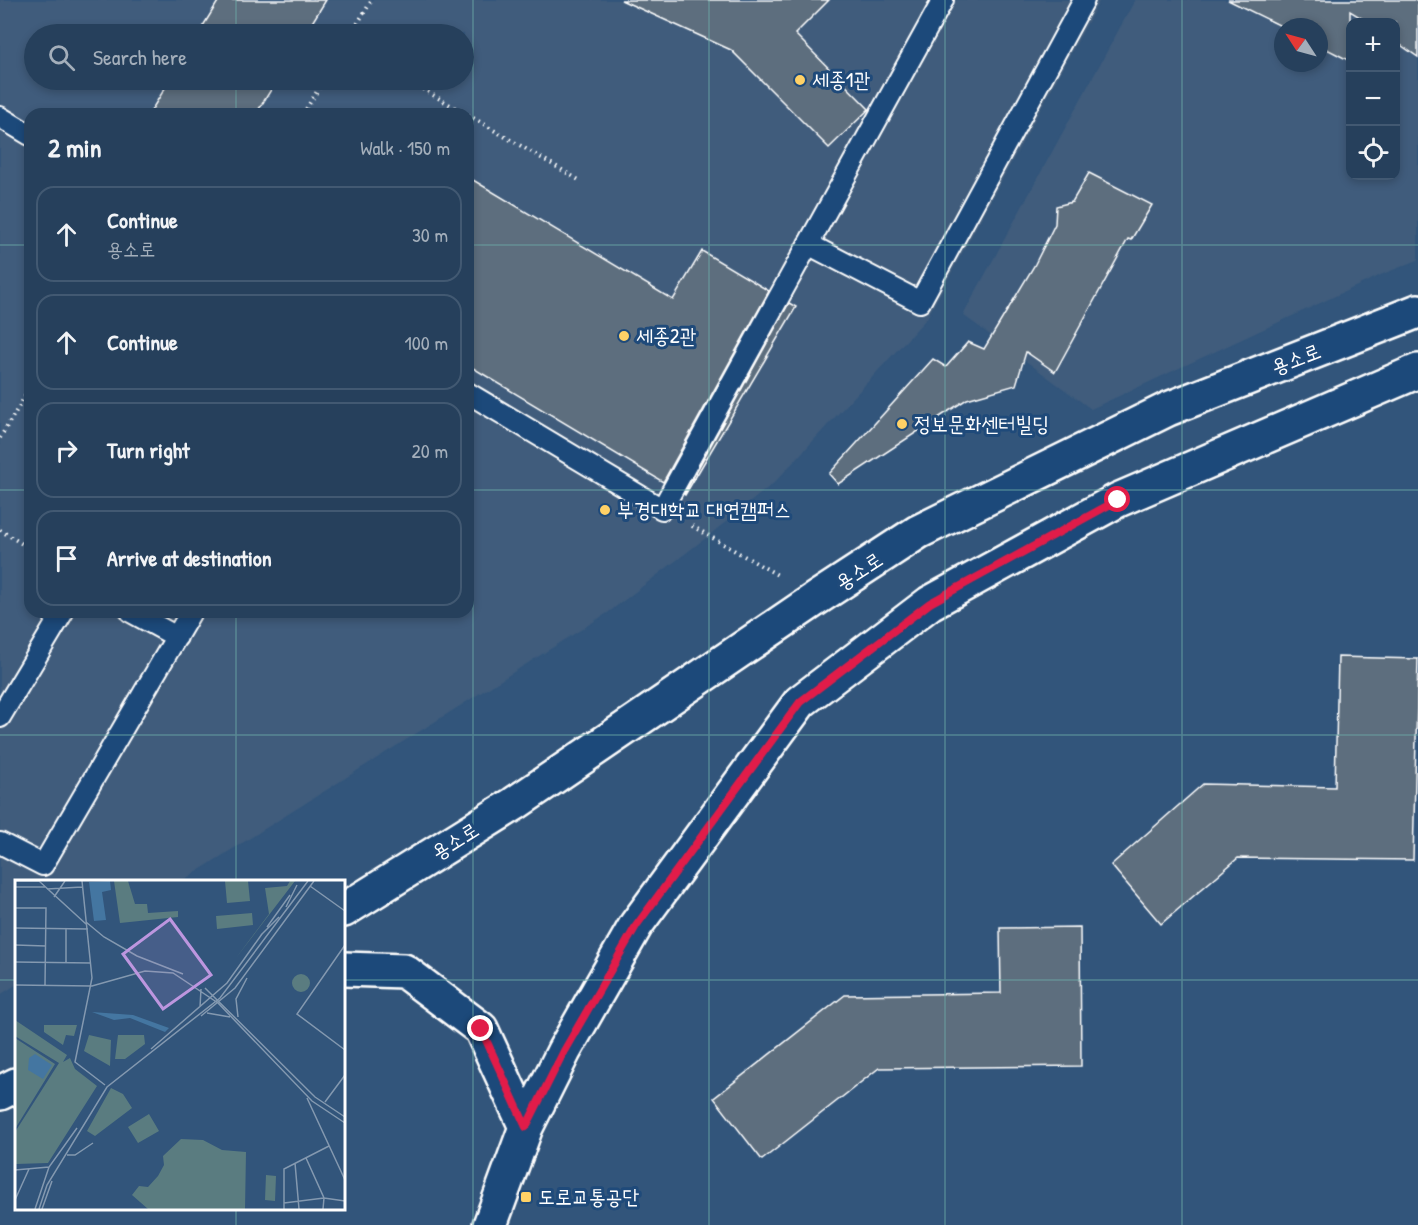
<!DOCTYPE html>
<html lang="en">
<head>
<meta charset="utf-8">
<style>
  :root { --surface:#26405c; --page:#2e4762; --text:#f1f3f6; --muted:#a4afbb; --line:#425972 }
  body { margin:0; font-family:"Patrick Hand","Poor Story",sans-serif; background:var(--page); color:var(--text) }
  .controls { position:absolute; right:18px; top:18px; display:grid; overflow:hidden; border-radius:12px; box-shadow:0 3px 9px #0003 }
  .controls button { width:54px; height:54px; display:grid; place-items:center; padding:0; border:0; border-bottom:2px solid var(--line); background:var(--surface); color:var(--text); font:30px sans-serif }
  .compass { position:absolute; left:1274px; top:18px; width:54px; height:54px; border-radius:50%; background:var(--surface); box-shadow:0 3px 9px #0003; rotate:306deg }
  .stop { position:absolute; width:18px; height:18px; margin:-14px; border:4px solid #e11d48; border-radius:50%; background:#fff }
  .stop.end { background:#e11d48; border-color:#fff; box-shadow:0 2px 6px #0008 }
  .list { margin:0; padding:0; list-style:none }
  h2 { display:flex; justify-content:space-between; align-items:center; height:78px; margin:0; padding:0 24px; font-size:26px }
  h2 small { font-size:20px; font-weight:400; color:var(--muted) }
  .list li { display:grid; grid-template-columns:39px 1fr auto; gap:18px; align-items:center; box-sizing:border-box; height:96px; margin:0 12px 12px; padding:0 12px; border:2px solid var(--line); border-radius:18px }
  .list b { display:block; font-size:22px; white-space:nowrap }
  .list p { margin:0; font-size:20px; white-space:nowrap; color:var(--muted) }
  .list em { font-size:20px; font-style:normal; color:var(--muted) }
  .icon { flex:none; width:33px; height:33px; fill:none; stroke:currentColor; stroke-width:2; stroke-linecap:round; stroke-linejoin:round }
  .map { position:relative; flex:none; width:1418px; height:1225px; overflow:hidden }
  .search { position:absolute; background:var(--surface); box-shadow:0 3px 9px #0003; left:24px; top:24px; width:450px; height:66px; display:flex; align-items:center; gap:15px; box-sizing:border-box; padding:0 21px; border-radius:33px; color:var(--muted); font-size:22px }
  .panel { position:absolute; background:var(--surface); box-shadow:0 3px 9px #0003; left:24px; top:108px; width:450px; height:510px; border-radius:18px }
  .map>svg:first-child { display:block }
  .built { fill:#3f5c7c; fill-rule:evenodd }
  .building { fill:#5d6e7e; stroke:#fff; stroke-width:1.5 }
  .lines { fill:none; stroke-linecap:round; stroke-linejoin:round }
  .service-casing { stroke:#fff; stroke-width:24 }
  .secondary-casing { stroke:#fff; stroke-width:38 }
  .path { stroke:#fff; stroke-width:4; stroke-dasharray:1.5 4.5; stroke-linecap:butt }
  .service { stroke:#1f4a7a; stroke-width:20 }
  .secondary { stroke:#1f4a7a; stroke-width:33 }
  .route { stroke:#e11d48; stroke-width:8 }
  .grid { fill:none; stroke:#6fada8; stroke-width:1.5; stroke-opacity:0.55 }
  .poi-dot { fill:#ffd166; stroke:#1f4a7a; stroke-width:2 }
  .labels { text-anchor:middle; stroke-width:6; stroke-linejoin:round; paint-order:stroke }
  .poi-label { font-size:21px; fill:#fff; stroke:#1f4a7a; text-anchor:start }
  .street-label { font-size:21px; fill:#fff; stroke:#1f4a7a }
  .inset-road { fill:none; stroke:#8499b0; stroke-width:1.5 }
  .view { fill:#bd96df; fill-opacity:0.15; stroke:#bd96df; stroke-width:3 }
  .inset-edge { fill:none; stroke:#fff; stroke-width:3 }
</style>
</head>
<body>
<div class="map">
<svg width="1418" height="1225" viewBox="0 0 1418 1225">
  <rect width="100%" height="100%" fill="#32557b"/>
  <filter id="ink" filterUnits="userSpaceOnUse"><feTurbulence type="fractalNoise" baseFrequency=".0167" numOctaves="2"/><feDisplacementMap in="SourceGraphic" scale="12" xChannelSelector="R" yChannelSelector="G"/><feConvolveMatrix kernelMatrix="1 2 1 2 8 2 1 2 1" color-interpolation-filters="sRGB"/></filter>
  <g filter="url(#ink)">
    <path class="built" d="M 0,0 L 1100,0 L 927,318 L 775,482 L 707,537 L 609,612 L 182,881 L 16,882 L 16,985 L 0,995 ZM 34,34 L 464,34 L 464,80 L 34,80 ZM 30,114 L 468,114 L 468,612 L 30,612 Z
      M 1135,0 L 1418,0 L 1418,260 L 1383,274 L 1091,409 L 963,315 ZM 1350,22 L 1396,22 L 1396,176 L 1350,176 ZM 1283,27 L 1319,27 L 1319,63 L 1283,63 Z"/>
    <path class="building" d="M 219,0 L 326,0 L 305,34 L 198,34 Z
      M 621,0 L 829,0 L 795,34 L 869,109 L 829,148 L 731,50 Z
      M 1228,0 L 1418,0 L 1418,57 L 1395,41 L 1395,22 L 1368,22 L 1350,11 L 1350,61 L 1319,45 L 1319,27 L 1283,27 Z
      M 170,80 L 277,80 L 256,114 L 149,114 Z
      M 1089,173 L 1152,205 L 1131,240 L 1128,239 L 1055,372 L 1026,352 L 1016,385 L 967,399 L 838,484 L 829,474 L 933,359 L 946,367 L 968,342 L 984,349 L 1034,266 L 1055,224 L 1056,206 L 1072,202 Z
      M 468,177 L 673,300 L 702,251 L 769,291 L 663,482 L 468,365 Z
      M 789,303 L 796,307 L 685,495 L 684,494 Z
      M 1338,657 L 1418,659 L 1413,860 L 1238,858 L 1161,924 L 1111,865 L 1203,784 L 1335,787 Z
      M 1080,927 L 1081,1066 L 879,1068 L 762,1160 L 714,1098 L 845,995 L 1001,993 L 1000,928 Z"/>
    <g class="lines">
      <defs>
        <path id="service" d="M 0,117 L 30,135
          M 808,244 L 920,302 L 1084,0
          M 468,393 L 662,509 L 943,0
          M 131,612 L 177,637
          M 0,717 L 63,612
          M 0,843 L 43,865 L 191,612"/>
        <path id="secondary" d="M 344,910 L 514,804 L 817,598 L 918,532 L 1168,409 L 1418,311
          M 344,969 L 404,971 L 481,1029 L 526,1127
          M 0,1093 L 16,1085
          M 490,1225 L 526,1127 L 564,1051 L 636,925 L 800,702 L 930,603 L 1118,500 L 1418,371"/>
      </defs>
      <use href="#service" class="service-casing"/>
      <use href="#secondary" class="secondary-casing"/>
      <path class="path" d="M 351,34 L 372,0
        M 407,80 L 466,114
        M 303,114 L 324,80
        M 468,115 L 579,180
        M 0,438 L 30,388
        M 692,526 L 779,576
        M 0,530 L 24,545"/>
      <use href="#service" class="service"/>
      <use href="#secondary" class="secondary"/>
    </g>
  </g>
  <g class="lines" filter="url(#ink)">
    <path class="route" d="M 481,1029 L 526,1127 L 564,1051 L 636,926 L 800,702 L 930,603 L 1118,500"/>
  </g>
  <path class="grid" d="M 236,0 L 236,34M 473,0 L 473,1225M 709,0 L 709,1225M 945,0 L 945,1225M 1182,0 L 1182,1225M 236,80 L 236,114M 0,245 L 30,245M 468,245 L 1418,245M 0,490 L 30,490M 468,490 L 1418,490M 236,612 L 236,882M 0,735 L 1418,735M 0,980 L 16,980M 344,980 L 1418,980M 236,1208 L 236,1225"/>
  <g class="poi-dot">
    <circle cx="800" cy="80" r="6"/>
    <circle cx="624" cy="336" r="6"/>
    <circle cx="902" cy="424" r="6"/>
    <circle cx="605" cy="510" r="6"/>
    <rect x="520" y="1191" width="12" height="12" rx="3"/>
  </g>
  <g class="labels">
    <g class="poi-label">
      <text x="812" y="87">세종1관</text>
      <text x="636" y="343">세종2관</text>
      <text x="914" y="431">정보문화센터빌딩</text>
      <text x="617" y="517">부경대학교 대연캠퍼스</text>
      <text x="538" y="1204">도로교통공단</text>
    </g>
    <g class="street-label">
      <text transform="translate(1296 359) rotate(-21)" y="7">용소로</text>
      <text transform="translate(859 571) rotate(-33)" y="7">용소로</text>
      <text transform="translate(455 841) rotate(-32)" y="7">용소로</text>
    </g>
  </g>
  <g transform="translate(15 880)">
    <rect width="330" height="330" fill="#32557b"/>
    <path d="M 99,1 L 113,1 L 120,24 L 132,24 L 133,33 L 163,31 L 163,37 L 105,43 ZM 210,1 L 233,1 L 235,21 L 212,23 ZM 275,1 L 280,1 L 221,78 L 254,34 L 250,8 L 272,6 ZM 237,33 L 238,45 L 202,49 L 201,36 ZM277 103a9 9 0 1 1 18 0a9 9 0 1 1-18 0ZM 0,140 L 52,175 L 48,182 L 55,178 L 60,189 L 82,206 L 33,283 L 1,284 L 0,252 L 44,183 L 0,156 ZM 29,145 L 62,145 L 59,156 L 51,155 L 48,165 L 29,152 ZM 74,155 L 96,160 L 95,186 L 69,171 ZM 103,155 L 129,155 L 130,164 L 110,179 L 100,179 ZM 0,158 L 40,184 L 0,249 ZM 96,208 L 108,214 L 117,228 L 80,256 L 72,251 ZM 134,234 L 144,251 L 123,263 L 113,247 ZM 166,259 L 188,260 L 207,270 L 231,272 L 230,329 L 133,329 L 117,315 L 124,306 L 133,307 L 143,296 L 149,285 L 148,276 ZM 251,295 L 261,296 L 260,321 L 250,320 Z" fill="#5a7c80"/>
    <path d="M 95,1 L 96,10 L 87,12 L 91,40 L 79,41 L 74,2 ZM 77,132 L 118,135 L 154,148 L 150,152 L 115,138 L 99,140 ZM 20,174 L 37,185 L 28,199 L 13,190 L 14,178 Z" fill="#4476a1"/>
    <path class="inset-road" d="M 0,1 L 24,1M 24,1 L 71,44M 67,1 L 77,98 L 60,182 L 90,205M 295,6 L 330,31M 0,7 L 30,7M 32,9 L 67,7M 39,17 L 50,1M 271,27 L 282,5M 0,28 L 31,28 L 30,105M 71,42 L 89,57 L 122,76 L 168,94M 252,47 L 275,15M 0,48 L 73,49M 51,49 L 51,83M 246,55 L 264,37M 0,65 L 31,66M 330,65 L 282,134 L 330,170M 0,82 L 76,83M 0,105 L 77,106 L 130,91 L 158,93 L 203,123 L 297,221 L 330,243M 190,108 L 300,217 L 330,237M 185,127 L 186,109M 192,133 L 215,137M 186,136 L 220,108 L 299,1M 223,137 L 221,119 L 232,98M 136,169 L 212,103 L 247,54M 292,218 L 330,300M 310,222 L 330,195M 52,275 L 60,275 L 78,263M 291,278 L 309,318 L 308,329M 280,283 L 284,329M 0,290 L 34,287M 0,320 L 14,289M 269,323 L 309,318 L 330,321M 20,329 L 34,287 L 62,248M 24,329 L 32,305 L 92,207 L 205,118 L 293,1M 27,329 L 37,301M 269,329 L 269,289 L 314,266"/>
    <path class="view" d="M 155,39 L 196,95 L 148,129 L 108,74 Z"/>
    <rect width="330" height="330" class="inset-edge"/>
  </g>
</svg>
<div class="controls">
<button>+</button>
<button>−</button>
<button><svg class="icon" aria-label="locate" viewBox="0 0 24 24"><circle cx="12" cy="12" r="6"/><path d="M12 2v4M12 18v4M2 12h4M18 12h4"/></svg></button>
</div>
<svg class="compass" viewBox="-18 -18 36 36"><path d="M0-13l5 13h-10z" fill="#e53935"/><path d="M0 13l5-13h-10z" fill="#a4afbb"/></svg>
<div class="stop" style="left:1118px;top:500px"></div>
<div class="stop end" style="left:481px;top:1029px"></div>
<div class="search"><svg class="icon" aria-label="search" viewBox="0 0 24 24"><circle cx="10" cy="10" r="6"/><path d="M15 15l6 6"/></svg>Search here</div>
<section class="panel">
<h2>2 min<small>Walk · 150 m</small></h2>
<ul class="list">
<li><svg class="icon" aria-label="ahead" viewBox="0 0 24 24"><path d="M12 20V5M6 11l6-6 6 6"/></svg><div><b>Continue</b><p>용소로</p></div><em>30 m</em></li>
<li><svg class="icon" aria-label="ahead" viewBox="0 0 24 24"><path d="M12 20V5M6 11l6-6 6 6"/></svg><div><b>Continue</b></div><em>100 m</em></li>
<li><svg class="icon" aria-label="right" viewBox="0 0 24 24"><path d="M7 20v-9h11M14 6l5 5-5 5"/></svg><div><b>Turn right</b></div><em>20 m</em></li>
<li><svg class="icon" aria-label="arrive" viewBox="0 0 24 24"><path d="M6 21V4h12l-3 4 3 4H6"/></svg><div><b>Arrive at destination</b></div></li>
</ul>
</section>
</div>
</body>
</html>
